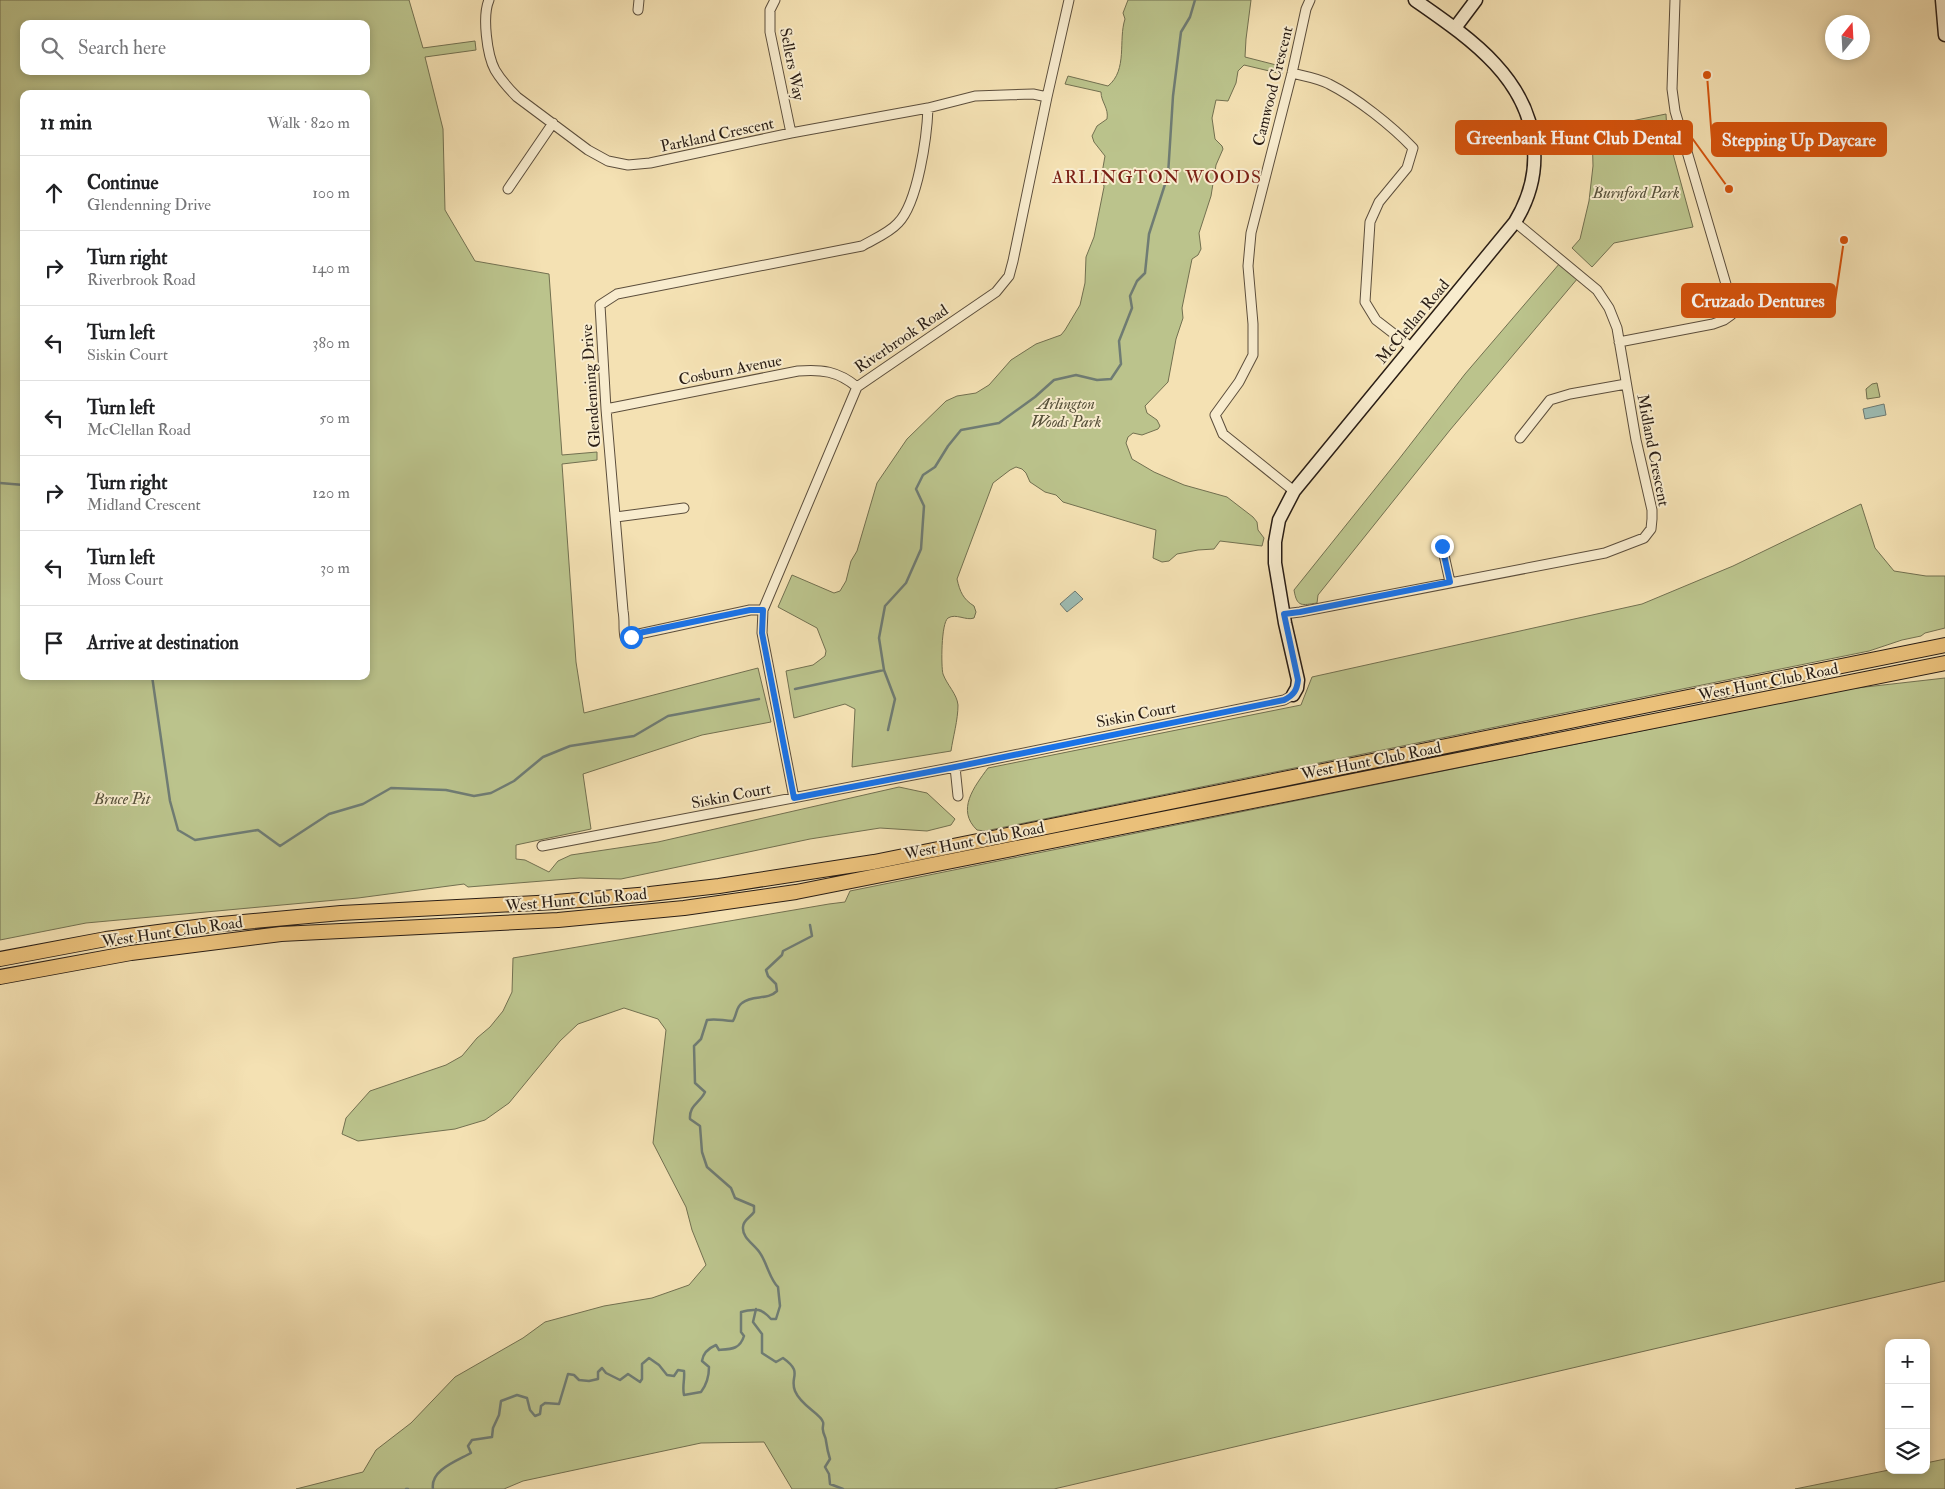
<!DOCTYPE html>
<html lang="en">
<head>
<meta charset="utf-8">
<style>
  :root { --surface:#fff; --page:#f2f2f2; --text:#202124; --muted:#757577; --line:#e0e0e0 }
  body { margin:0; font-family:"IM FELL Double Pica",serif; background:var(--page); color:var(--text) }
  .controls { position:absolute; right:15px; bottom:15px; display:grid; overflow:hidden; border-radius:10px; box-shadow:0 2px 8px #0003 }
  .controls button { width:45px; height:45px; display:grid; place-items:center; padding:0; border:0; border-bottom:1px solid var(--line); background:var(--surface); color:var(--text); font:25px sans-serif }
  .compass { position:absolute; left:1825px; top:15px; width:45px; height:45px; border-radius:50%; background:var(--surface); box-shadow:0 2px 8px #0003; rotate:18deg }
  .stop { position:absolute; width:15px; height:15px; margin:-11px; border:4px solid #1a73e8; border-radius:50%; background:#fff }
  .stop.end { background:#1a73e8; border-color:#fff; box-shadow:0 1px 5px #0008 }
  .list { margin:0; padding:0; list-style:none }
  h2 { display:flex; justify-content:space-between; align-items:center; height:65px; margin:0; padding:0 20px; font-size:21px }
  h2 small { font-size:16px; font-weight:400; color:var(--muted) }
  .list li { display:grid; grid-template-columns:32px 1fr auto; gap:15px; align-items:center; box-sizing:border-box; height:75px; padding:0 20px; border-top:1px solid var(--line) }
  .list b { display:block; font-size:19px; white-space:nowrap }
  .list p { margin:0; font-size:16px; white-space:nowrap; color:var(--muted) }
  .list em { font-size:16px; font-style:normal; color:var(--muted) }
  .icon { flex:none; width:28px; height:28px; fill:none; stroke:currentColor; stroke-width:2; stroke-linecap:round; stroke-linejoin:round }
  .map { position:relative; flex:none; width:1945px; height:1489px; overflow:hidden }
  .search { position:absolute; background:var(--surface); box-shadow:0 2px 8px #0003; left:20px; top:20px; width:350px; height:55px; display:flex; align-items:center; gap:12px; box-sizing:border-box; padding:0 18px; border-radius:10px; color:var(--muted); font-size:19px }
  .panel { position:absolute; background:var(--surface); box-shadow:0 2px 8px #0003; left:20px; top:90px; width:350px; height:590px; border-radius:10px }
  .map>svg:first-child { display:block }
  .green { fill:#bbc38c; stroke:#727050; fill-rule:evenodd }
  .water { fill:#9dbcb3; stroke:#6f7c74 }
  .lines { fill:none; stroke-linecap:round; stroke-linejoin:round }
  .stream { stroke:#6f7c74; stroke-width:2.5 }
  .street-casing { stroke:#5c4e3c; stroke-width:11 }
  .secondary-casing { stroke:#291d15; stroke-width:15 }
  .primary-casing { stroke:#291d15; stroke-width:16 }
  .street { stroke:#f8ecce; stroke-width:9 }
  .secondary { stroke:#f8ecce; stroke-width:12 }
  .primary { stroke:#eac07a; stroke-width:14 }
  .route { stroke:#1a73e8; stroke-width:6 }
  .labels { text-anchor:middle; stroke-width:4; stroke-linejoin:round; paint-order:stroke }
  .street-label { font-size:16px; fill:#291d15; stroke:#f8ecce }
  .park-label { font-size:16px; font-style:italic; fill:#554f39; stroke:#f8ecce }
  .neighbourhood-label { font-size:18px; letter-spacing:1px; fill:#7a1f14; stroke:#f8ecce }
  .leader { fill:none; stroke:#d5530d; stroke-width:2 }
  .callout-dot { fill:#d5530d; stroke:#f8ecce; stroke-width:2 }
  .callout { fill:#d5530d; stroke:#d5530d; stroke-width:2 }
  .callout-label { font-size:18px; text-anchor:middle; font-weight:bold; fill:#fff }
</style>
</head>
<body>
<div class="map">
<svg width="1945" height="1489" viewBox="0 0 1945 1489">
  <rect width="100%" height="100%" fill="#f4e1b3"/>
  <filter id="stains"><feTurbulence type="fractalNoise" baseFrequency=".004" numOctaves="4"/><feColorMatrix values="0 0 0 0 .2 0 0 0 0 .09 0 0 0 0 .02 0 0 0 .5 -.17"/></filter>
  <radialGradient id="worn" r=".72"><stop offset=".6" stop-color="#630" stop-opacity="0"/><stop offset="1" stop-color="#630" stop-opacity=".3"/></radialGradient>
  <path class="green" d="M 0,0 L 409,0 L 423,48 L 475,41 L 476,50 L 425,57 L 443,129 L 445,210 L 475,261 L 549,274 L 562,455 L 597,452 L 597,460 L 562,464 L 576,662 L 584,713 L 758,668 L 771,722 L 702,735 L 583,774 L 591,829 L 516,845 L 516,859 L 525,860 L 549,872 L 558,861 L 571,855 L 658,842 L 899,787 L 927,793 L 955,819 L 951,825 L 927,831 L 880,828 L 810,839 L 621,879 L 580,878 L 468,887 L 464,884 L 358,898 L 86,923 L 0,940 ZM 24,24 L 366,24 L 366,71 L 24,71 ZM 24,94 L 366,94 L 366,676 L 24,676 Z
    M 1128,0 L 1251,0 L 1246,39 L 1245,57 L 1284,67 L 1282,74 L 1244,65 L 1238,71 L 1236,83 L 1228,101 L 1216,100 L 1212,118 L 1215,139 L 1222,146 L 1223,149 L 1216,165 L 1211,196 L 1199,233 L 1201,249 L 1198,255 L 1192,259 L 1182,308 L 1183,318 L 1176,339 L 1168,382 L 1145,406 L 1147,413 L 1157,420 L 1160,426 L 1158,429 L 1142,435 L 1133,433 L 1128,437 L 1126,443 L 1132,459 L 1154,472 L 1184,485 L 1227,497 L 1253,517 L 1257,522 L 1258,530 L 1264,538 L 1262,546 L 1220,541 L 1214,549 L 1198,550 L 1177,554 L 1169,561 L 1162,562 L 1153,558 L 1156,530 L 1063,502 L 1056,495 L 1045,492 L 1030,482 L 1026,473 L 1022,469 L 1016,467 L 1010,470 L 993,483 L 957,579 C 960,592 963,599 974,606 L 976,612 L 974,618 C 966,621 956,613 948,618 C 941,623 941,667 943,674 C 947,685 957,694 958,705 C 958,720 953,737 951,751 L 852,767 L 855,709 L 845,704 L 794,718 L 786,671 L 813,665 L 825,656 L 826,651 L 817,628 L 778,607 L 792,575 L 834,593 L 840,591 L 846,581 L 851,561 L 857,551 L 877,483 L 907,439 L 946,401 L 957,396 L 976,393 L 989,385 L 1011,360 L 1036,344 L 1061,335 L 1065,330 L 1080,305 L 1085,283 L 1086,257 L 1094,237 L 1104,187 L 1102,173 L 1105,156 L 1094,142 L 1092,136 L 1097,126 L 1107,119 C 1109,108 1101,102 1101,92 L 1065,84 L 1068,76 L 1108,86 C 1128,70 1118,40 1125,19 L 1123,13 Z
    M 1666,114 L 1667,132 L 1693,227 L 1614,243 L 1592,267 L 1572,248 L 1580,239 L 1589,201 L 1593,166 L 1592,129 Z
    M 1560,263 L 1578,278 L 1450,430 L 1318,595 L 1317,603 C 1302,605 1297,608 1294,590 L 1399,459 L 1465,374 Z
    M 1877,383 L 1880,397 L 1867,399 L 1866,389 L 1872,384 Z
    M 1861,504 L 1875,548 L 1894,571 L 1926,576 L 1945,576 L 1945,628 L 1925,633 L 1921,636 L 1902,640 L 1869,651 L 985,831 L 977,830 C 956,810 974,787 988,768 L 1301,705 L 1312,677 L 1642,604 L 1733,566 Z
    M 1945,678 L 1945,1281 L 1054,1489 L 792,1489 L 764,1442 L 701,1443 L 523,1481 L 504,1489 L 296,1489 L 363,1472 L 376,1450 L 411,1423 L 455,1377 L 523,1338 L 545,1322 L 604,1306 L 652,1298 L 689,1285 L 706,1265 L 692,1230 L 686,1207 L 653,1143 L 666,1030 L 658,1019 L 624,1008 L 578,1024 L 560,1041 L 509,1103 L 485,1120 L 455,1129 L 358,1141 L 342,1134 L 346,1118 L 370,1091 L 446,1065 L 462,1056 L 477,1038 L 490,1027 L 503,1011 L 512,992 L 513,958 L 829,904 L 845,902 L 850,891 L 1848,689 Z
    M 1945,1459 L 1945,1489 L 1795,1489 L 1889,1470 L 1926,1470 L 1926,1463 Z"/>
  <path class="water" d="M 1884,404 L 1886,415 L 1865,419 L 1863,409 Z
    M 1075,591 L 1083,599 L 1067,612 L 1060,604 Z"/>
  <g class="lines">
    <path class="stream" d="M 0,483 L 24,485
      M 152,676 L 170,801 L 178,830 L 195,840 L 258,830 L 280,846 L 329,814 L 363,804 L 391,788 L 446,790 L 474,796 L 491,793 L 514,781 L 543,757 L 570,746 L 634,736 L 668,716 L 759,699
      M 795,689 L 884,670
      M 888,730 L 895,699 L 884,670 L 879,638 L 885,606 L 906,583 L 921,549 L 924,506 L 916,489 L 923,475 L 935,467 L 948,446 L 961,430 L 999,423 L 1035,397 L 1054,380 L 1076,375 L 1097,380 L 1111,379 L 1121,364 L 1119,341 L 1132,308 L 1130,296 L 1137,281 L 1145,273 L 1149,234 L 1168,175 L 1173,96 L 1181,32 L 1190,17 L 1195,0
      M 756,1309 L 753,1322 L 762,1334 L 762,1353 L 776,1362 L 783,1358 C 804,1373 789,1376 795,1391 C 801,1406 821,1414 823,1422 C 824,1424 822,1428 823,1430 C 823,1434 826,1437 826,1441 C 827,1448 828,1453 830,1459 L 825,1467 L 829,1474 L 830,1484 L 843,1489
      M 406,1489 L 408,1489
      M 433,1489 C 430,1470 457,1461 471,1453 L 468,1446 L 472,1440 L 492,1437 L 493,1428 L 499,1415 L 501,1401 L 517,1395 L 527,1398 L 530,1410 L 535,1416 L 540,1414 L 541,1406 L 545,1403 L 559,1404 L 568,1374 L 574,1375 L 579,1380 L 589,1381 L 598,1379 L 598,1372 L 602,1368 L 606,1373 L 620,1380 L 628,1374 L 640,1382 L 642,1379 L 642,1364 L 649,1358 L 659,1365 L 667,1375 L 674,1376 L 678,1370 L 684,1371 C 685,1380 682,1386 684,1395 L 701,1392 C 707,1384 709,1377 709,1367 L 702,1361 C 703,1353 709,1348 716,1345 L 719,1350 C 732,1349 740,1349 744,1336 L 741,1332 L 741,1312 C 756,1309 760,1307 771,1319 L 776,1319 L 780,1306 L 778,1287 C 770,1280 767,1263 760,1253 C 754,1244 742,1238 743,1227 C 743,1220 751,1217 754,1212 L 754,1206 L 735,1198 L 731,1188 L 707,1167 L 702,1152 L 700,1126 L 690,1119 C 689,1105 700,1103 705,1092 L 695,1083 L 694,1046 L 701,1039 L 707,1020 C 717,1018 723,1021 733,1021 C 737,1014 736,1007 742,1003 C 753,994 767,1001 777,991 L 776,984 L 768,976 L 766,970 L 782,955 L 783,951 L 812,936 L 810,925"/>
    <defs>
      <path id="street" d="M 489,0 C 482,16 487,55 495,70 C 501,80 509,89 517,97 L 588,150 L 608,161 L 628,165 L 650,163 L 791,133 L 928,108 L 975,96 L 1033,94 L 1047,97
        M 775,0 L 770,10 L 770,32 L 791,133
        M 638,10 L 639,0
        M 1292,73 C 1304,76 1318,78 1329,84 C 1357,98 1392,126 1413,148 L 1407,168 L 1379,202 L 1370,222 L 1365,302 L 1376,320 L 1411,347
        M 508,189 L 553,123
        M 1619,342 L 1713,324 L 1724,320 L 1731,315 L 1728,291 L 1675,111 L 1672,89 L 1675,0
        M 606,409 L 798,371 C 821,369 838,371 857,387
        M 1520,438 L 1550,400 L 1570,394 L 1626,384
        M 1294,491 L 1223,434 L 1215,415 L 1239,382 L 1253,355 L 1253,324 L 1248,266 L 1251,233 L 1292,73 L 1306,9 L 1310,0
        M 616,517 L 684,508
        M 1442,546 L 1450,582
        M 763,610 L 750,610 L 625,637 C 623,628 625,621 623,611 L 606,409 L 600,305 L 617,294 L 862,246 C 874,239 889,233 898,223 C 918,203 927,136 928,108
        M 1284,614 L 1300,612 L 1605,553 L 1644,538 L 1651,529 L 1652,519 L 1652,510 L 1636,440 L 1617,328 L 1609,308 L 1597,290 L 1515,222
        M 955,767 L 958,796
        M 794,798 L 762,633 L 763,610 L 857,387 L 996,292 L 1009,276 L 1013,261 L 1047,97 L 1069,0
        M 542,846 L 955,767 L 1284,700 L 1293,695"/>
      <path id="secondary" d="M 1942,0 L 1945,35
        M 1455,28 L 1476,0
        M 1293,695 L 1297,688 L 1298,680 L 1285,623 L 1275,563 L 1275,542 L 1279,520 L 1294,491 L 1515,222 C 1529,199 1536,176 1534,149 C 1530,78 1468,37 1415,0"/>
      <path id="primary" d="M 0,959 L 106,939 L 211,925 L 341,913 L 556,902 L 650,894 L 719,886 L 874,862 L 1945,645
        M 0,977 L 131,953 L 281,934 L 558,920 L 684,908 L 796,892 L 1945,663"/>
    </defs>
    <use href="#street" class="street-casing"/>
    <use href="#secondary" class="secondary-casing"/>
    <use href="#primary" class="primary-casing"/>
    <use href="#street" class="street"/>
    <use href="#secondary" class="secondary"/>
    <use href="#primary" class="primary"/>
  </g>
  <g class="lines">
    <path class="route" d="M 631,637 L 639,633 L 750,610 L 763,610 L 762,633 L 794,798 L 955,767 L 1284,700 C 1294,695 1297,690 1298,680 L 1284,614 L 1300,612 L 1450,582 L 1442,546"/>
  </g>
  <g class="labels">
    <g class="street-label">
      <text transform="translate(793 64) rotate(79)" y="6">Sellers Way</text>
      <text transform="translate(1272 86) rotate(-76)" y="6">Camwood Crescent</text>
      <text transform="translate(717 134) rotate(-12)" y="6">Parkland Crescent</text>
      <text transform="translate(1412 321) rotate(-50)" y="6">McClellan Road</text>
      <text transform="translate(901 338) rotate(-34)" y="6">Riverbrook Road</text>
      <text transform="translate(730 369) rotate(-11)" y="6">Cosburn Avenue</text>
      <text transform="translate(590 386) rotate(-94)" y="6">Glendenning Drive</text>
      <text transform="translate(1654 450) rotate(79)" y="6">Midland Crescent</text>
      <text transform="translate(1768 681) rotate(-11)" y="6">West Hunt Club Road</text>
      <text transform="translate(1136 714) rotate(-11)" y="6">Siskin Court</text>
      <text transform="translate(1371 760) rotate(-11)" y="6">West Hunt Club Road</text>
      <text transform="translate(731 795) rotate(-11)" y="6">Siskin Court</text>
      <text transform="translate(974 840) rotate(-11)" y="6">West Hunt Club Road</text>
      <text transform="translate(576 899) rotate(-5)" y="6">West Hunt Club Road</text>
      <text transform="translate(172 931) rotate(-8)" y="6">West Hunt Club Road</text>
    </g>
    <g class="park-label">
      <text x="1636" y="198">Burnford Park</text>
      <text x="1066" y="409">Arlington<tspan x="1066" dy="18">Woods Park</tspan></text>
      <text x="122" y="804">Bruce Pit</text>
    </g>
    <g class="neighbourhood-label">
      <text x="1157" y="183">ARLINGTON WOODS</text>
    </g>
  </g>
  <path class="leader" d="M1729 189L1692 138M1707 75L1712 140M1844 240L1835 301"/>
  <g class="callout-dot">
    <circle cx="1729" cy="189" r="5"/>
    <circle cx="1707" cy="75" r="5"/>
    <circle cx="1844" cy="240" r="5"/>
  </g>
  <g class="callout">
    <rect x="1456" y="121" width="236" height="33" rx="5"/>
    <rect x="1712" y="123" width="174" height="33" rx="5"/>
    <rect x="1682" y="284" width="153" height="33" rx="5"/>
  </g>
  <g class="callout-label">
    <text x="1574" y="144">Greenbank Hunt Club Dental</text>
    <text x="1799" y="146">Stepping Up Daycare</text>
    <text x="1758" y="307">Cruzado Dentures</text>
  </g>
  <rect width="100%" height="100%" filter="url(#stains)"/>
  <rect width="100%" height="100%" fill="url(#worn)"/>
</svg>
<div class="controls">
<button>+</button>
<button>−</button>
<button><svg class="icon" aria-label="layers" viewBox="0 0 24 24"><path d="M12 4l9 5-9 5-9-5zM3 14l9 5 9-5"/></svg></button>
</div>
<svg class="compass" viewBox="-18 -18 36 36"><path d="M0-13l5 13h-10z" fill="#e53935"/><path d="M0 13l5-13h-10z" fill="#757577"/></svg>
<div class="stop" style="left:631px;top:637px"></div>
<div class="stop end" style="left:1442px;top:546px"></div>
<div class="search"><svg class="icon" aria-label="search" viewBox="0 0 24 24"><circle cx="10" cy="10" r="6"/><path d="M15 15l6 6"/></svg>Search here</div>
<section class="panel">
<h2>11 min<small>Walk · 820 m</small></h2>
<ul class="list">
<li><svg class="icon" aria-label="ahead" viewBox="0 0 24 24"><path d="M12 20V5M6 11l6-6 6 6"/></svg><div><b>Continue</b><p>Glendenning Drive</p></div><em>100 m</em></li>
<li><svg class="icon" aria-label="right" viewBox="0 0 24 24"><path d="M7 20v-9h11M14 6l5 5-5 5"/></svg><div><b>Turn right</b><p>Riverbrook Road</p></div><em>140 m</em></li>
<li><svg class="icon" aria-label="left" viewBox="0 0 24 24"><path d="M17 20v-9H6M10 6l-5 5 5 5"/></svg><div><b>Turn left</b><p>Siskin Court</p></div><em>380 m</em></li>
<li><svg class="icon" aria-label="left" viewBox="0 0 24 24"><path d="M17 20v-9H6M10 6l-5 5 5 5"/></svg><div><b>Turn left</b><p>McClellan Road</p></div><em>50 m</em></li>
<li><svg class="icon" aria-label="right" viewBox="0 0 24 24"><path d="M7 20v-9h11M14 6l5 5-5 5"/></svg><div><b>Turn right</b><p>Midland Crescent</p></div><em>120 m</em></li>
<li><svg class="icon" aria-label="left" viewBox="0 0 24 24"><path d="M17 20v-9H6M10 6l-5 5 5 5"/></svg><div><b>Turn left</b><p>Moss Court</p></div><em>30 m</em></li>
<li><svg class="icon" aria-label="arrive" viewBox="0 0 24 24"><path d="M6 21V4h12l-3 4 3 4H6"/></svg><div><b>Arrive at destination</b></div></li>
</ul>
</section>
</div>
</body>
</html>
